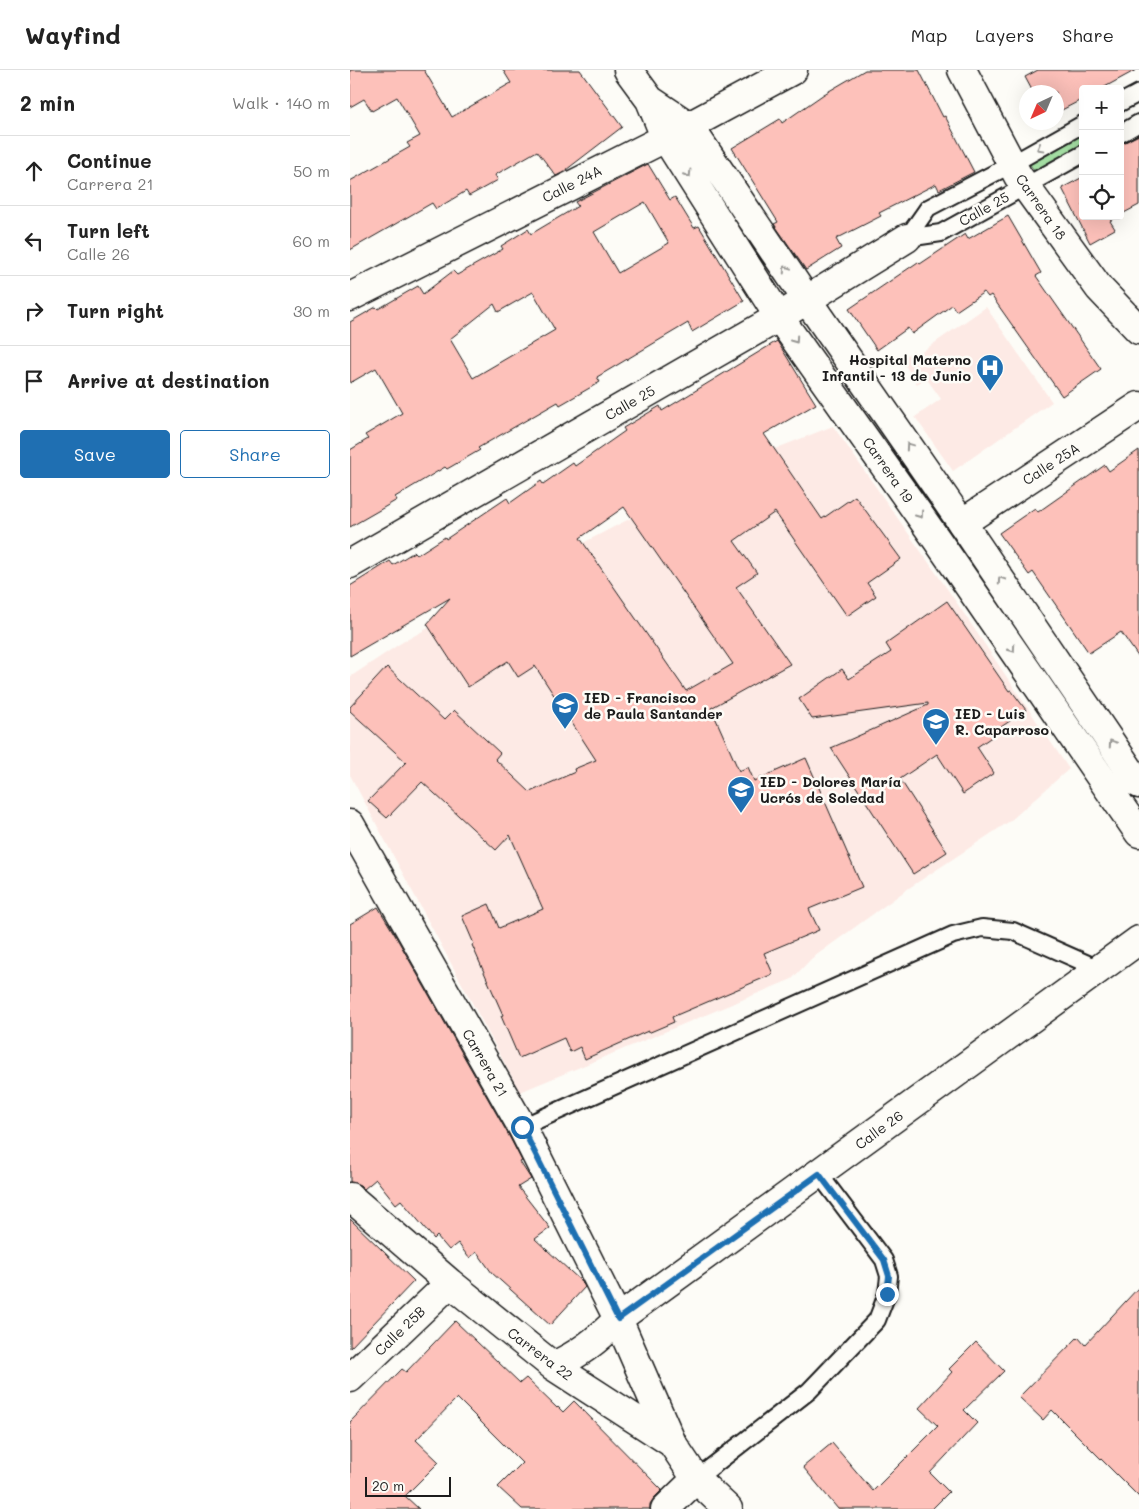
<!DOCTYPE html>
<html lang="en">
<head>
<meta charset="utf-8">
<style>
  :root { --surface:#fff; --page:#f6f6f6; --text:#222; --muted:#767676; --line:#e0e0e0; --accent:#1f6fb2 }
  body { margin:0; font-family:Mali,sans-serif; background:var(--page); color:var(--text) }
  .controls { position:absolute; right:15px; top:15px; display:grid; overflow:hidden; border-radius:5px; box-shadow:0 5px 20px #0002 }
  .controls button { width:45px; height:45px; display:grid; place-items:center; padding:0; border:0; border-bottom:1px solid var(--line); background:var(--surface); color:var(--text); font:25px sans-serif }
  .compass { position:absolute; left:669px; top:15px; width:45px; height:45px; border-radius:50%; background:var(--surface); box-shadow:0 5px 20px #0002; rotate:224deg }
  .scale { position:absolute; left:15px; bottom:12px; width:86px; box-sizing:border-box; padding-left:5px; border:2px solid #1c1c1c; border-top:0; font-size:14px; line-height:18px; white-space:nowrap; color:#1c1c1c; -webkit-text-stroke:4px #fdfcf7; paint-order:stroke }
  .stop { position:absolute; width:15px; height:15px; margin:-11px; border:4px solid #1f6fb2; border-radius:50%; background:#fff }
  .stop.end { background:#1f6fb2; border-color:#fff; box-shadow:0 1px 5px #0008 }
  .list { margin:0; padding:0; list-style:none }
  h2 { display:flex; justify-content:space-between; align-items:center; height:65px; margin:0; padding:0 20px; font-size:21px }
  h2 small { font-size:16px; font-weight:400; color:var(--muted) }
  .list li { display:grid; grid-template-columns:32px 1fr auto; gap:15px; align-items:center; box-sizing:border-box; height:70px; padding:0 20px; border-top:1px solid var(--line) }
  .list b { display:block; font-size:19px; white-space:nowrap }
  .list p { margin:0; font-size:16px; white-space:nowrap; color:var(--muted) }
  .list em { font-size:16px; font-style:normal; color:var(--muted) }
  .actions { display:flex; gap:10px; padding:15px 20px }
  .actions a { flex:1; padding:11px 0; border:1px solid var(--accent); border-radius:5px; text-align:center; font-size:18px; color:var(--accent) }
  .actions .main { background:var(--accent); color:#fff }
  .icon { flex:none; width:28px; height:28px; fill:none; stroke:currentColor; stroke-width:2; stroke-linecap:round; stroke-linejoin:round }
  .map { position:relative; flex:none; width:789px; height:1439px; overflow:hidden }
  header { display:flex; align-items:center; gap:30px; box-sizing:border-box; height:70px; padding:0 25px; background:var(--surface); border-bottom:1px solid var(--line) }
  header strong { font-size:24px }
  nav { display:flex; gap:28px; margin-inline-start:auto; font-size:18px }
  main { display:flex }
  aside { flex:1; background:var(--surface) }
  .map>svg:first-child { display:block }
  .built { fill:#fdeae5 }
  .green { fill:#a3dda2; stroke:#607c5f }
  .building { fill:#fdc1ba; stroke:#1c1c1c; fill-rule:evenodd }
  .lines { fill:none; stroke-linecap:round; stroke-linejoin:round }
  .lane-casing { stroke:#1c1c1c; stroke-width:20 }
  .street-casing { stroke:#1c1c1c; stroke-width:31 }
  .secondary-casing { stroke:#1c1c1c; stroke-width:31 }
  .lane { stroke:#fdfcf7; stroke-width:16 }
  .street { stroke:#fdfcf7; stroke-width:28 }
  .secondary { stroke:#fdfcf7; stroke-width:28 }
  .oneway { stroke:#989794 }
  .route { stroke:#1f6fb2; stroke-width:6 }
  .labels { text-anchor:middle; stroke-width:5; stroke-linejoin:round; paint-order:stroke }
  .street-label { font-size:14px; fill:#1c1c1c; stroke:#fdfcf7 }
  .poi-label { font-size:14px; font-weight:bold; fill:#1c1c1c; stroke:#fdfcf7; text-anchor:start }
</style>
</head>
<body>
<header>
<strong>Wayfind</strong>
<nav><a>Map</a><a>Layers</a><a>Share</a></nav>
</header>
<main>
<aside>
<h2>2 min<small>Walk · 140 m</small></h2>
<ul class="list">
<li><svg class="icon" aria-label="ahead" viewBox="0 0 24 24"><path d="M12 20V5M6 11l6-6 6 6"/></svg><div><b>Continue</b><p>Carrera 21</p></div><em>50 m</em></li>
<li><svg class="icon" aria-label="left" viewBox="0 0 24 24"><path d="M17 20v-9H6M10 6l-5 5 5 5"/></svg><div><b>Turn left</b><p>Calle 26</p></div><em>60 m</em></li>
<li><svg class="icon" aria-label="right" viewBox="0 0 24 24"><path d="M7 20v-9h11M14 6l5 5-5 5"/></svg><div><b>Turn right</b></div><em>30 m</em></li>
<li><svg class="icon" aria-label="arrive" viewBox="0 0 24 24"><path d="M6 21V4h12l-3 4 3 4H6"/></svg><div><b>Arrive at destination</b></div></li>
</ul>
<div class="actions"><a class="main">Save</a><a>Share</a></div>
</aside>
<div class="map">
<svg width="789" height="1439" viewBox="0 0 789 1439">
  <rect width="100%" height="100%" fill="#fdfcf7"/>
  <filter id="ink" filterUnits="userSpaceOnUse"><feTurbulence type="fractalNoise" baseFrequency=".02" numOctaves="2"/><feDisplacementMap in="SourceGraphic" scale="10" xChannelSelector="R" yChannelSelector="G"/><feConvolveMatrix kernelMatrix="1 2 1 2 8 2 1 2 1" color-interpolation-filters="sRGB"/></filter>
  <g filter="url(#ink)">
    <path class="built" d="M 636,237 L 702,332 L 603,401 L 565,347 L 591,329 L 576,308 L 567,314 L 551,289 L 563,281 L 566,286 Z
      M 483,356 L 598,520 L 719,699 L 660,751 L 559,818 L 461,889 L 442,909 L 170,1022 L 0,705 L 0,607 L 51,573 L 231,474 L 381,396 Z"/>
    <path class="green" d="M 733,63 L 733,75 L 685,102 L 679,93 Z"/>
    <path class="building" d="M 0,0 L 74,0 L 102,47 L 161,13 L 153,0 L 230,0 L 272,57 L 212,103 L 206,106 L 187,81 L 145,105 L 148,110 L 119,126 L 116,121 L 86,139 L 82,133 L 0,180 L 0,111 L 60,77 L 57,73 L 70,66 L 47,27 L 22,41 L 14,29 L 0,37 Z
      M 515,0 L 569,0 L 593,47 L 595,46 L 624,102 L 589,120 L 586,114 L 529,143 L 531,146 L 486,169 L 491,178 L 456,200 L 424,154 L 428,152 L 382,78 L 430,49 L 432,53 L 474,24 Z
      M 688,0 L 786,0 L 751,19 L 733,19 L 733,29 L 706,43 L 706,22 L 683,22 L 675,7 Z
      M 789,65 L 789,135 L 770,145 L 770,74 Z
      M 298,94 L 320,130 L 325,127 L 344,158 L 349,156 L 394,231 L 342,262 L 338,253 L 247,307 L 250,312 L 210,335 L 208,332 L 173,352 L 128,378 L 130,380 L 97,399 L 95,397 L 45,427 L 47,430 L 0,457 L 0,380 L 18,369 L 15,365 L 52,343 L 26,298 L 0,313 L 0,252 L 26,237 L 28,239 L 68,216 L 73,224 L 103,201 L 107,205 L 153,179 L 151,176 L 178,159 L 181,164 L 228,136 L 225,132 ZM 295,132 L 319,173 L 268,203 L 244,162 ZM 183,222 L 205,260 L 123,308 L 100,269 L 144,234 L 148,242 Z
      M 733,107 L 733,146 L 768,146 L 760,151 L 765,159 L 740,173 L 712,118 Z
      M 658,146 L 691,203 L 686,206 L 751,299 L 712,326 L 641,225 L 638,227 L 634,222 L 606,241 L 602,235 L 562,264 L 558,258 L 527,280 L 499,239 L 568,192 L 570,194 L 615,164 L 618,169 Z
      M 427,271 L 466,334 L 414,364 L 472,449 L 505,426 L 551,489 L 517,513 L 526,526 L 497,546 L 425,442 L 384,471 L 407,503 L 386,517 L 440,594 L 361,638 L 389,701 L 398,697 L 404,711 L 456,688 L 512,817 L 459,839 L 469,860 L 414,883 L 423,904 L 322,947 L 324,952 L 298,963 L 298,961 L 235,989 L 230,977 L 220,982 L 214,968 L 169,988 L 151,946 L 153,945 L 122,875 L 124,874 L 112,846 L 139,834 L 149,858 L 193,839 L 160,765 L 146,780 L 72,712 L 37,748 L 18,731 L 56,692 L 0,641 L 0,637 L 37,597 L 94,650 L 104,640 L 150,683 L 145,689 L 180,722 L 225,702 L 224,699 L 246,690 L 185,596 L 168,607 L 158,591 L 118,617 L 77,554 L 100,528 L 0,586 L 0,516 L 40,491 L 43,495 L 64,482 L 67,485 L 95,467 L 96,469 L 157,428 L 160,433 L 191,411 L 193,414 L 223,393 L 225,396 L 275,361 L 273,358 L 310,336 L 312,341 ZM 274,437 L 383,594 L 336,621 L 230,468 Z
      M 789,380 L 789,588 L 771,562 L 739,583 L 683,502 L 679,505 L 649,463 L 685,438 L 688,442 L 755,395 L 759,401 Z
      M 597,531 L 659,621 L 661,620 L 676,640 L 651,657 L 653,659 L 627,677 L 644,703 L 613,724 L 587,684 L 550,709 L 597,782 L 563,804 L 481,678 L 578,635 L 578,633 L 462,649 L 449,629 L 492,599 L 499,609 L 541,582 L 536,574 Z
      M 28,837 L 45,865 L 158,1064 L 172,1091 L 170,1092 L 181,1109 L 168,1117 L 200,1158 L 185,1169 L 232,1212 L 235,1217 L 200,1255 L 142,1203 L 127,1182 L 119,1188 L 108,1173 L 99,1180 L 87,1166 L 84,1169 L 51,1130 L 46,1134 L 26,1109 L 14,1119 L 10,1115 L 0,1112 L 0,854 Z
      M 0,1149 L 64,1211 L 0,1278 Z
      M 789,1217 L 789,1427 L 702,1340 L 693,1350 L 669,1327 L 728,1267 L 735,1275 Z
      M 105,1251 L 170,1313 L 176,1308 L 207,1338 L 208,1337 L 213,1342 L 224,1331 L 312,1420 L 304,1428 L 300,1434 L 300,1439 L 172,1439 L 148,1417 L 172,1393 L 107,1328 L 66,1370 L 89,1392 L 55,1426 L 69,1439 L 0,1439 L 0,1352 L 52,1299 L 56,1302 Z
      M 626,1272 L 654,1301 L 614,1340 L 627,1353 L 580,1403 L 599,1422 L 582,1439 L 488,1439 L 453,1397 L 482,1373 L 523,1421 L 588,1356 L 569,1338 L 602,1302 L 599,1299 Z"/>
    <g class="lines">
      <defs>
        <path id="lane" d="M 770,33 L 789,23
          M 770,64 L 789,53
          M 557,168 L 578,138 L 662,94 L 733,54
          M 557,168 L 591,163 L 733,84
          M 172,1057 L 603,865 L 632,858 L 663,861 L 749,899
          M 346,1409 L 459,1321 L 527,1250 L 537,1224 L 539,1206 L 534,1190 L 469,1104"/>
        <path id="street" d="M 612,0 L 668,106 L 749,218 L 789,260
          M 0,227 L 339,56 L 443,0
          M 612,453 L 789,336
          M 0,494 L 429,247 L 557,168
          M 0,754 L 172,1057 L 268,1249 L 322,1373
          M 0,1127 L 100,1213 L 203,1296 L 322,1373 L 346,1409 L 378,1439
          M 203,1296 C 229,1285 249,1269 268,1249 L 789,870
          M 0,1308 L 100,1213
          M 315,1439 L 346,1409"/>
        <path id="secondary" d="M 278,0 L 300,30 L 315,67 L 429,247 L 587,470 L 789,763
          M 300,30 L 339,56 L 457,230 L 612,453 L 789,714"/>
      </defs>
      <use href="#lane" class="lane-casing"/>
      <use href="#street" class="street-casing"/>
      <use href="#secondary" class="secondary-casing"/>
      <use href="#lane" class="lane"/>
      <use href="#street" class="street"/>
      <use href="#secondary" class="secondary"/>
    </g>
    <defs><path id="oneway-chevron" d="M-2-3.5L2.5 0L-2 3.5" fill="none" stroke-width="1.6" stroke-linecap="round" stroke-linejoin="round" transform="scale(1.25)"/></defs>
    <g class="oneway">
      <use href="#oneway-chevron" transform="translate(690 78) rotate(151)"/>
      <use href="#oneway-chevron" transform="translate(338 104) rotate(58)"/>
      <use href="#oneway-chevron" transform="translate(436 199) rotate(-124)"/>
      <use href="#oneway-chevron" transform="translate(445 270) rotate(55)"/>
      <use href="#oneway-chevron" transform="translate(559 376) rotate(-125)"/>
      <use href="#oneway-chevron" transform="translate(570 445) rotate(55)"/>
      <use href="#oneway-chevron" transform="translate(651 510) rotate(-124)"/>
      <use href="#oneway-chevron" transform="translate(662 579) rotate(55)"/>
      <use href="#oneway-chevron" transform="translate(762 673) rotate(-124)"/>
    </g>
  </g>
  <g class="lines" filter="url(#ink)">
    <path class="route" d="M 172,1057 L 268,1249 L 469,1104 L 534,1190 L 539,1206 L 537,1224"/>
  </g>
  <defs>
    <symbol id="hospital-pin" viewBox="-11 -11 22 30"><path d="M0 17L-7.5 6A9.5 9.5 0 1 1 7.5 6Z" fill="#1f6fb2" stroke="#fdfcf7"/><path d="M-5-5h3v3.5h4V-5h3V5h-3V1.5h-4V5h-3Z" fill="#fff"/></symbol>
    <symbol id="school-pin" viewBox="-11 -11 22 30"><path d="M0 17L-7.5 6A9.5 9.5 0 1 1 7.5 6Z" fill="#1f6fb2" stroke="#fdfcf7"/><path d="M0-5L7-2L0 1L-7-2ZM-4 1L0 2.5L4 1V4Q0 6-4 4Z" fill="#fff"/></symbol>
  </defs>
  <g fill-rule="evenodd">
    <use href="#hospital-pin" x="624" y="282" width="32" height="43"/>
    <use href="#school-pin" x="199" y="620" width="32" height="43"/>
    <use href="#school-pin" x="570" y="636" width="32" height="43"/>
    <use href="#school-pin" x="375" y="704" width="32" height="43"/>
  </g>
  <g class="labels">
    <g class="street-label">
      <text transform="translate(222 114) rotate(-27)" y="5">Calle 24A</text>
      <text transform="translate(691 137) rotate(55)" y="5">Carrera 18</text>
      <text transform="translate(634 139) rotate(-29)" y="5">Calle 25</text>
      <text transform="translate(280 333) rotate(-30)" y="5">Calle 25</text>
      <text transform="translate(701 394) rotate(-33)" y="5">Calle 25A</text>
      <text transform="translate(538 400) rotate(55)" y="5">Carrera 19</text>
      <text transform="translate(135 993) rotate(60)" y="5">Carrera 21</text>
      <text transform="translate(529 1060) rotate(-36)" y="5">Calle 26</text>
      <text transform="translate(50 1261) rotate(-44)" y="5">Calle 25B</text>
      <text transform="translate(190 1284) rotate(37)" y="5">Carrera 22</text>
    </g>
    <g class="poi-label">
      <text x="621" y="295" text-anchor="end">Hospital Materno<tspan x="621" dy="16">Infantil - 13 de Junio</tspan></text>
      <text x="234" y="633">IED - Francisco<tspan x="234" dy="16">de Paula Santander</tspan></text>
      <text x="605" y="649">IED - Luis<tspan x="605" dy="16">R. Caparroso</tspan></text>
      <text x="410" y="717">IED - Dolores María<tspan x="410" dy="16">Ucrós de Soledad</tspan></text>
    </g>
  </g>
</svg>
<div class="controls">
<button>+</button>
<button>−</button>
<button><svg class="icon" aria-label="locate" viewBox="0 0 24 24"><circle cx="12" cy="12" r="6"/><path d="M12 2v4M12 18v4M2 12h4M18 12h4"/></svg></button>
</div>
<svg class="compass" viewBox="-18 -18 36 36"><path d="M0-13l5 13h-10z" fill="#e53935"/><path d="M0 13l5-13h-10z" fill="#767676"/></svg>
<div class="scale">20 m</div>
<div class="stop" style="left:172px;top:1057px"></div>
<div class="stop end" style="left:537px;top:1224px"></div>
</div>
</main>
</body>
</html>
